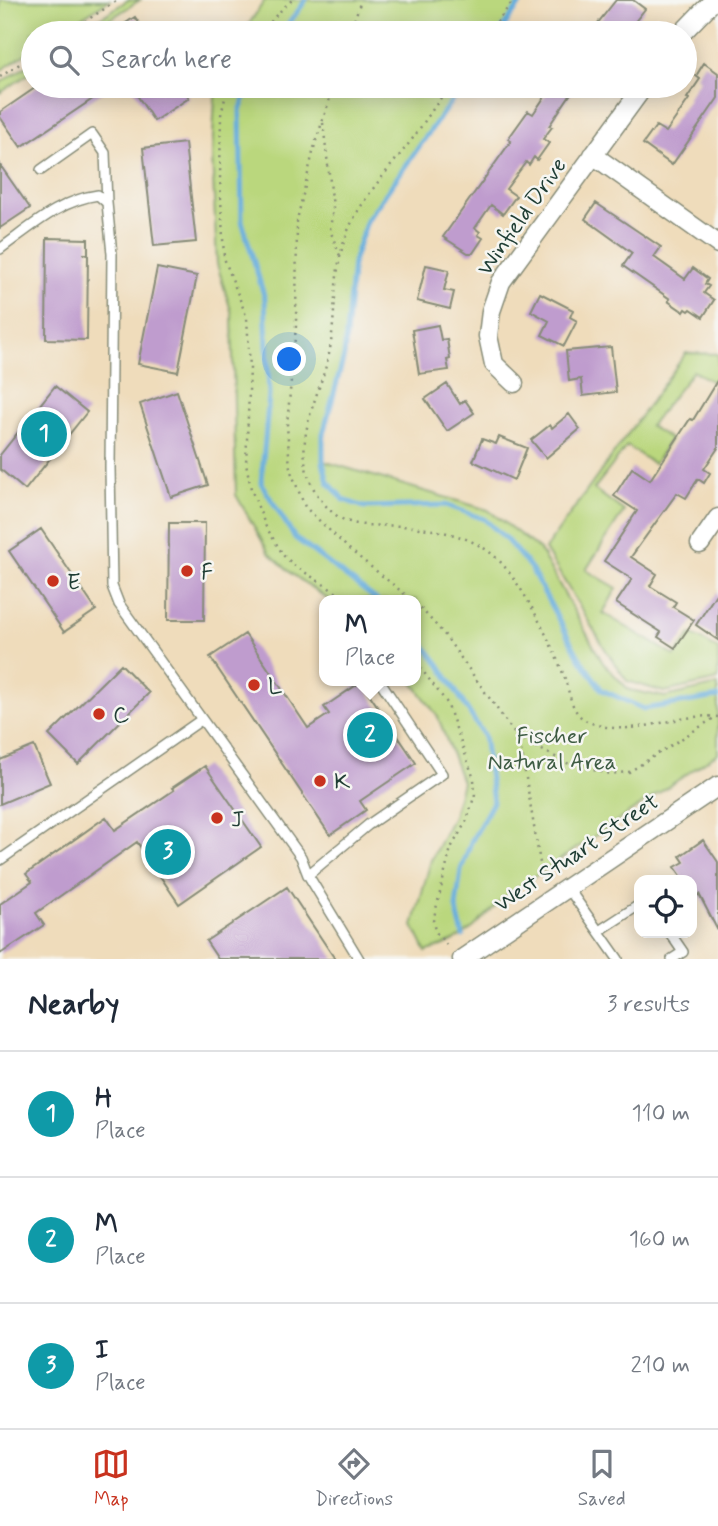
<!DOCTYPE html>
<html lang="en">
<head>
<meta charset="utf-8">
<style>
  :root { --surface:#fff; --page:#f2f2f3; --text:#1f2937; --muted:#747a83; --line:#e0e1e3; --accent:#c8321e }
  body { margin:0; font-family:Mynerve,sans-serif; background:var(--page); color:var(--text) }
  .controls { position:absolute; right:21px; bottom:21px; display:grid; overflow:hidden; border-radius:14px; box-shadow:0 4px 18px #0003 }
  .controls button { width:63px; height:63px; display:grid; place-items:center; padding:0; border:0; border-bottom:2px solid var(--line); background:var(--surface); color:var(--text); font:35px sans-serif }
  .you { position:absolute; left:290px; top:360px; width:24px; height:24px; margin:-18px; border:5px solid #fff; border-radius:50%; background:#1a73e8; box-shadow:0 0 0 10px #1a73e833 }
  .badge { display:grid; place-items:center; width:46px; height:46px; border-radius:50%; background:var(--accent); color:#fff; font-size:23px; font-weight:700 }
  .pin { position:absolute; translate:-50% -50%; border:4px solid #fff; box-shadow:0 2px 7px #0006 }
  .popup { position:absolute; left:319px; top:595px; width:102px; height:91px; box-sizing:border-box; display:grid; place-content:center; border-radius:14px; background:var(--surface); filter:drop-shadow(0 2px 5px #0005); font-size:23px; white-space:nowrap; color:var(--muted) }
  .popup b { font-size:26px; color:var(--text) }
  .popup::after { content:''; position:absolute; left:50%; top:100%; margin-left:-14px; border:14px solid transparent; border-top-color:var(--surface) }
  .list { margin:0; padding:0; list-style:none }
  h2 { display:flex; justify-content:space-between; align-items:center; height:91px; margin:0; padding:0 28px; font-size:30px }
  h2 small { font-size:23px; font-weight:400; color:var(--muted) }
  .list li { display:grid; grid-template-columns:46px 1fr auto; gap:21px; align-items:center; box-sizing:border-box; height:126px; padding:0 28px; border-top:2px solid var(--line) }
  .list b { display:block; font-size:26px; white-space:nowrap }
  .list p { margin:0; font-size:23px; white-space:nowrap; color:var(--muted) }
  .list em { font-size:23px; font-style:normal; color:var(--muted) }
  .icon { flex:none; width:38px; height:38px; fill:none; stroke:currentColor; stroke-width:2; stroke-linecap:round; stroke-linejoin:round }
  .map { position:relative; flex:none; width:718px; height:959px; overflow:hidden }
  .search { position:absolute; background:var(--surface); box-shadow:0 4px 18px #0003; left:21px; right:21px; top:21px; height:77px; display:flex; align-items:center; gap:18px; box-sizing:border-box; padding:0 24px; border-radius:38px; color:var(--muted); font-size:26px }
  .sheet { height:469px; background:var(--surface) }
  nav { display:flex; justify-content:space-around; align-items:center; box-sizing:border-box; height:98px; border-top:2px solid var(--line); background:var(--surface); font-size:19px; color:var(--muted) }
  nav a { display:grid; justify-items:center; gap:4px }
  nav .on { color:var(--accent) }
  .map>svg:first-child { display:block }
  .green { fill:#bad77d; stroke:#6c8a58; stroke-width:2 }
  .lines { fill:none; stroke-linecap:round; stroke-linejoin:round }
  .stream { stroke:#66addd; stroke-width:5 }
  .building { fill:#bf9cce }
  .service-casing { stroke:#878c78; stroke-width:12 }
  .minor-casing { stroke:#878c78; stroke-width:21 }
  .path { stroke:#878c78; stroke-width:2.5; stroke-dasharray:2 5; stroke-linecap:butt }
  .service { stroke:#fff; stroke-width:9 }
  .minor { stroke:#fff; stroke-width:18 }
  .poi-dot { fill:#c8321e; stroke:#f6f6f2; stroke-width:2.5 }
  .labels { text-anchor:middle; stroke-width:5; stroke-linejoin:round; paint-order:stroke }
  .street-label { font-size:23px; fill:#1f3d34; stroke:#f6f6f2 }
  .poi-label { font-size:23px; fill:#1f3d34; stroke:#f6f6f2; text-anchor:start }
  .park-label { font-size:23px; fill:#3e5c43; stroke:#f6f6f2 }
</style>
</head>
<body>
<div class="map">
<svg width="718" height="959" viewBox="0 0 718 959">
  <rect width="100%" height="100%" fill="#f6f6f2"/>
  <filter id="ink" filterUnits="userSpaceOnUse"><feTurbulence type="fractalNoise" baseFrequency=".0143" numOctaves="2"/><feDisplacementMap in="SourceGraphic" scale="14" xChannelSelector="R" yChannelSelector="G"/><feConvolveMatrix kernelMatrix="1 2 1 2 8 2 1 2 1" color-interpolation-filters="sRGB"/></filter>
  <filter id="wash" filterUnits="userSpaceOnUse"><feTurbulence type="fractalNoise" baseFrequency=".00686" numOctaves="4" result="noise"/><feDisplacementMap in="SourceGraphic" scale="28" xChannelSelector="R" yChannelSelector="G"/><feGaussianBlur stdDeviation="1.57" result="paint"/><feColorMatrix in="noise" values="0 0 0 0 0 0 0 0 0 0 0 0 0 0 0 0 0 1.4 0 .05"/><feComposite in="paint" operator="in"/></filter>
  <g filter="url(#wash)">
    <rect width="100%" height="100%" fill="#efdcbb"/>
    <path class="green" d="M 0,0 L 109,0 L 58,33 L 33,33 L 33,49 L 0,71 Z
      M 128,0 L 140,0 L 88,33 L 77,33 Z
      M 265,0 L 523,0 L 499,33 L 243,33 Z
      M 33,62 L 33,71 L 0,93 L 0,83 Z
      M 219,86 L 462,86 L 367,221 L 353,262 L 344,356 L 323,434 L 323,461 L 488,510 L 540,550 L 603,663 L 629,690 L 665,697 L 718,685 L 718,753 L 506,896 L 473,928 L 454,941 L 426,952 L 413,926 L 431,860 L 453,816 L 462,782 L 438,717 L 412,681 L 416,681 L 416,600 L 329,600 L 292,574 L 269,553 L 236,495 L 232,314 L 217,264 L 212,155 L 215,97 Z
      M 686,353 L 718,354 L 718,385 L 693,371 L 650,426 L 670,439 L 654,464 L 627,446 L 594,489 L 624,511 L 586,570 L 617,588 L 603,613 L 675,656 L 691,634 L 718,649 L 718,680 L 664,692 L 627,681 L 607,652 L 545,549 Z"/>
    <g class="lines">
      <path class="stream" d="M 282,33 L 306,0
        M 499,33 L 523,0
        M 249,86 L 240,111 L 242,221 L 265,299 L 269,395 L 261,483 L 295,538 L 377,600
        M 462,86 L 367,220 L 353,262 L 344,356 L 323,434 L 323,462 L 328,482 L 344,500 L 364,507 L 446,505 L 484,519 L 504,537 L 530,567 L 579,657 L 602,690 L 644,709 L 718,697
        M 416,635 L 439,664 L 484,736 L 493,802 L 471,842 L 461,870 L 456,907 L 463,936"/>
    </g>
    <g id="blocks">
      <path class="building" d="M 616,0 L 633,0 L 645,9 L 626,33 L 590,33 Z
        M 135,17 L 146,33 L 111,33 Z
        M 704,63 L 718,73 L 718,98 L 672,165 L 643,144 L 656,126 L 666,132 L 689,99 L 687,98 L 700,79 L 696,76 Z
        M 38,86 L 112,86 L 21,147 L 0,117 L 0,112 Z
        M 131,86 L 181,86 L 189,98 L 154,121 Z
        M 552,86 L 576,86 L 549,126 L 552,127 L 543,139 L 549,143 L 537,160 L 534,157 L 529,165 L 526,162 L 506,189 L 516,196 L 503,214 L 491,205 L 475,228 L 480,232 L 478,235 L 483,238 L 473,253 L 468,253 L 443,237 L 511,141 L 508,139 L 528,111 L 533,114 Z
        M 185,143 L 196,242 L 154,246 L 143,148 Z
        M 0,165 L 30,208 L 0,228 Z
        M 596,203 L 661,247 L 654,257 L 685,279 L 693,268 L 708,279 L 705,284 L 709,286 L 704,293 L 714,300 L 703,317 L 691,309 L 689,311 L 686,309 L 684,312 L 668,301 L 670,299 L 623,266 L 632,253 L 585,219 Z
        M 47,238 L 88,239 L 88,254 L 83,254 L 88,255 L 87,340 L 46,339 Z
        M 426,265 L 449,270 L 444,290 L 454,292 L 450,309 L 417,301 Z
        M 157,268 L 197,276 L 178,372 L 138,364 Z
        M 540,293 L 573,310 L 570,317 L 577,321 L 564,346 L 542,335 L 549,321 L 531,311 Z
        M 438,325 L 441,340 L 447,339 L 450,359 L 447,360 L 449,370 L 419,374 L 412,330 Z
        M 611,347 L 616,392 L 583,396 L 581,379 L 569,381 L 566,351 Z
        M 718,379 L 718,448 L 704,469 L 710,473 L 704,483 L 698,479 L 686,498 L 677,493 L 631,557 L 657,574 L 650,586 L 676,602 L 673,607 L 694,620 L 675,648 L 658,637 L 661,632 L 616,603 L 632,579 L 604,561 L 637,511 L 614,496 L 632,468 L 650,480 L 690,419 L 693,420 Z
        M 447,384 L 460,404 L 465,400 L 474,413 L 447,431 L 425,399 Z
        M 55,386 L 87,412 L 25,490 L 0,469 L 0,455 Z
        M 177,391 L 208,485 L 171,497 L 140,404 Z
        M 569,414 L 580,429 L 546,458 L 531,440 L 550,425 L 552,428 Z
        M 499,437 L 527,448 L 514,480 L 473,461 L 482,439 L 496,444 Z
        M 169,523 L 205,523 L 204,620 L 168,620 Z
        M 41,529 L 96,610 L 64,632 L 9,551 Z
        M 718,591 L 718,640 L 696,625 Z
        M 245,634 L 308,728 L 329,714 L 324,707 L 361,682 L 416,763 L 360,801 L 366,810 L 330,835 L 210,657 Z
        M 121,664 L 149,693 L 78,764 L 49,735 Z
        M 34,746 L 50,783 L 0,804 L 0,760 Z
        M 205,766 L 261,847 L 179,904 L 137,842 L 36,913 L 44,925 L 0,954 L 0,904 L 32,882 L 26,874 L 106,817 L 115,830 L 174,790 L 172,788 Z
        M 703,840 L 718,862 L 718,931 L 699,894 L 696,897 L 692,891 L 692,880 L 684,880 L 675,867 L 684,862 L 680,856 Z
        M 287,887 L 335,959 L 218,959 L 206,941 Z"/>
    </g>
  </g>
  <g filter="url(#ink)">
    <use href="#blocks" fill-opacity="0" stroke="#878c78" stroke-width="2"/>
    <g class="lines">
      <defs>
        <path id="service" d="M 41,170 L 92,134 L 105,153 L 107,203
          M 0,249 C 31,227 60,200 98,195 L 107,203 L 112,254 L 110,467 L 112,586 L 119,604 L 301,857 L 308,875 L 359,959
          M 0,860 L 201,720
          M 308,875 L 368,825 L 442,774 L 380,681
          M 568,888 L 618,959
          M 599,931 L 639,905
          M 670,933 L 683,952 L 672,959"/>
        <path id="minor" d="M 682,33 L 714,0
          M 593,155 L 718,244
          M 514,383 L 494,364 L 488,336 L 491,311 L 501,282 L 644,86
          M 700,544 L 718,518
          M 462,959 L 718,786"/>
      </defs>
      <use href="#service" class="service-casing"/>
      <use href="#minor" class="minor-casing"/>
      <path class="path" d="M 67,33 L 118,0
        M 262,33 L 277,14 L 292,0
        M 350,33 L 361,0
        M 488,33 L 514,0
        M 0,77 L 33,55
        M 228,86 L 221,115 L 220,179 L 224,258 L 247,318 L 250,368 L 246,463 L 251,489 L 266,527 L 284,556 L 295,566 L 348,600
        M 334,86 L 315,144 L 297,220 L 296,326 L 287,425 L 290,469 L 305,507 L 349,549 L 412,600
        M 449,86 C 437,103 425,121 413,138 C 391,167 367,192 351,224 C 332,263 337,307 330,349 C 323,388 298,426 306,467 C 309,484 319,500 332,512 C 352,530 377,524 402,526 C 434,529 467,534 492,554 C 520,577 551,642 564,676 C 568,687 570,702 576,711 C 581,719 589,723 598,725 C 638,737 678,712 718,717
        M 323,123 L 333,207 L 330,230 L 340,256
        M 416,603 L 444,634 L 517,737 L 522,754 L 541,869 L 545,877
        M 416,662 L 447,703 L 474,779 L 475,794 L 467,820 L 451,848 L 433,921 L 435,931 L 449,948
        M 517,737 L 569,764 L 610,774 L 629,772 L 714,718"/>
      <use href="#service" class="service"/>
      <use href="#minor" class="minor"/>
    </g>
  </g>
  <g class="poi-dot">
    <circle cx="187" cy="571" r="7"/>
    <circle cx="53" cy="581" r="7"/>
    <circle cx="254" cy="685" r="7"/>
    <circle cx="99" cy="714" r="7"/>
    <circle cx="320" cy="781" r="7"/>
    <circle cx="217" cy="818" r="7"/>
  </g>
  <g class="labels">
    <g class="street-label">
      <text transform="translate(521 216) rotate(-55)" y="8">Winfield Drive</text>
      <text transform="translate(576 852) rotate(-34)" y="8">West Stuart Street</text>
    </g>
    <g class="poi-label">
      <text x="201" y="579">F</text>
      <text x="67" y="589">E</text>
      <text x="268" y="693">L</text>
      <text x="113" y="722">C</text>
      <text x="334" y="789">K</text>
      <text x="231" y="826">J</text>
    </g>
    <g class="park-label">
      <text x="552" y="743">Fischer<tspan x="552" dy="26">Natural Area</tspan></text>
    </g>
  </g>
</svg>
<div class="controls">
<button><svg class="icon" aria-label="locate" viewBox="0 0 24 24"><circle cx="12" cy="12" r="6"/><path d="M12 2v4M12 18v4M2 12h4M18 12h4"/></svg></button>
</div>
<div class="you"></div>
<div class="pin badge" style="left:44px;top:434px;background:#0f9aa8">1</div>
<div class="pin badge" style="left:370px;top:735px;background:#0f9aa8">2</div>
<div class="popup"><b>M</b>Place</div>
<div class="pin badge" style="left:168px;top:852px;background:#0f9aa8">3</div>
<div class="search"><svg class="icon" aria-label="search" viewBox="0 0 24 24"><circle cx="10" cy="10" r="6"/><path d="M15 15l6 6"/></svg>Search here</div>
</div>
<section class="sheet">
<h2>Nearby<small>3 results</small></h2>
<ul class="list">
<li><span class="badge" style="background:#0f9aa8">1</span><div><b>H</b><p>Place</p></div><em>110 m</em></li>
<li><span class="badge" style="background:#0f9aa8">2</span><div><b>M</b><p>Place</p></div><em>160 m</em></li>
<li><span class="badge" style="background:#0f9aa8">3</span><div><b>I</b><p>Place</p></div><em>210 m</em></li>
</ul>
</section>
<nav>
<a class="on"><svg class="icon" aria-label="map" viewBox="0 0 24 24"><path d="M3 6l6-2 6 2 6-2v14l-6 2-6-2-6 2zM9 4v14M15 6v14"/></svg>Map</a>
<a><svg class="icon" aria-label="directions" viewBox="0 0 24 24"><path d="M12 3l9 9-9 9-9-9zM9 14v-3h6M13 9l2 2-2 2"/></svg>Directions</a>
<a><svg class="icon" aria-label="saved" viewBox="0 0 24 24"><path d="M7 4h10v16l-5-4-5 4z"/></svg>Saved</a>
</nav>
</body>
</html>
